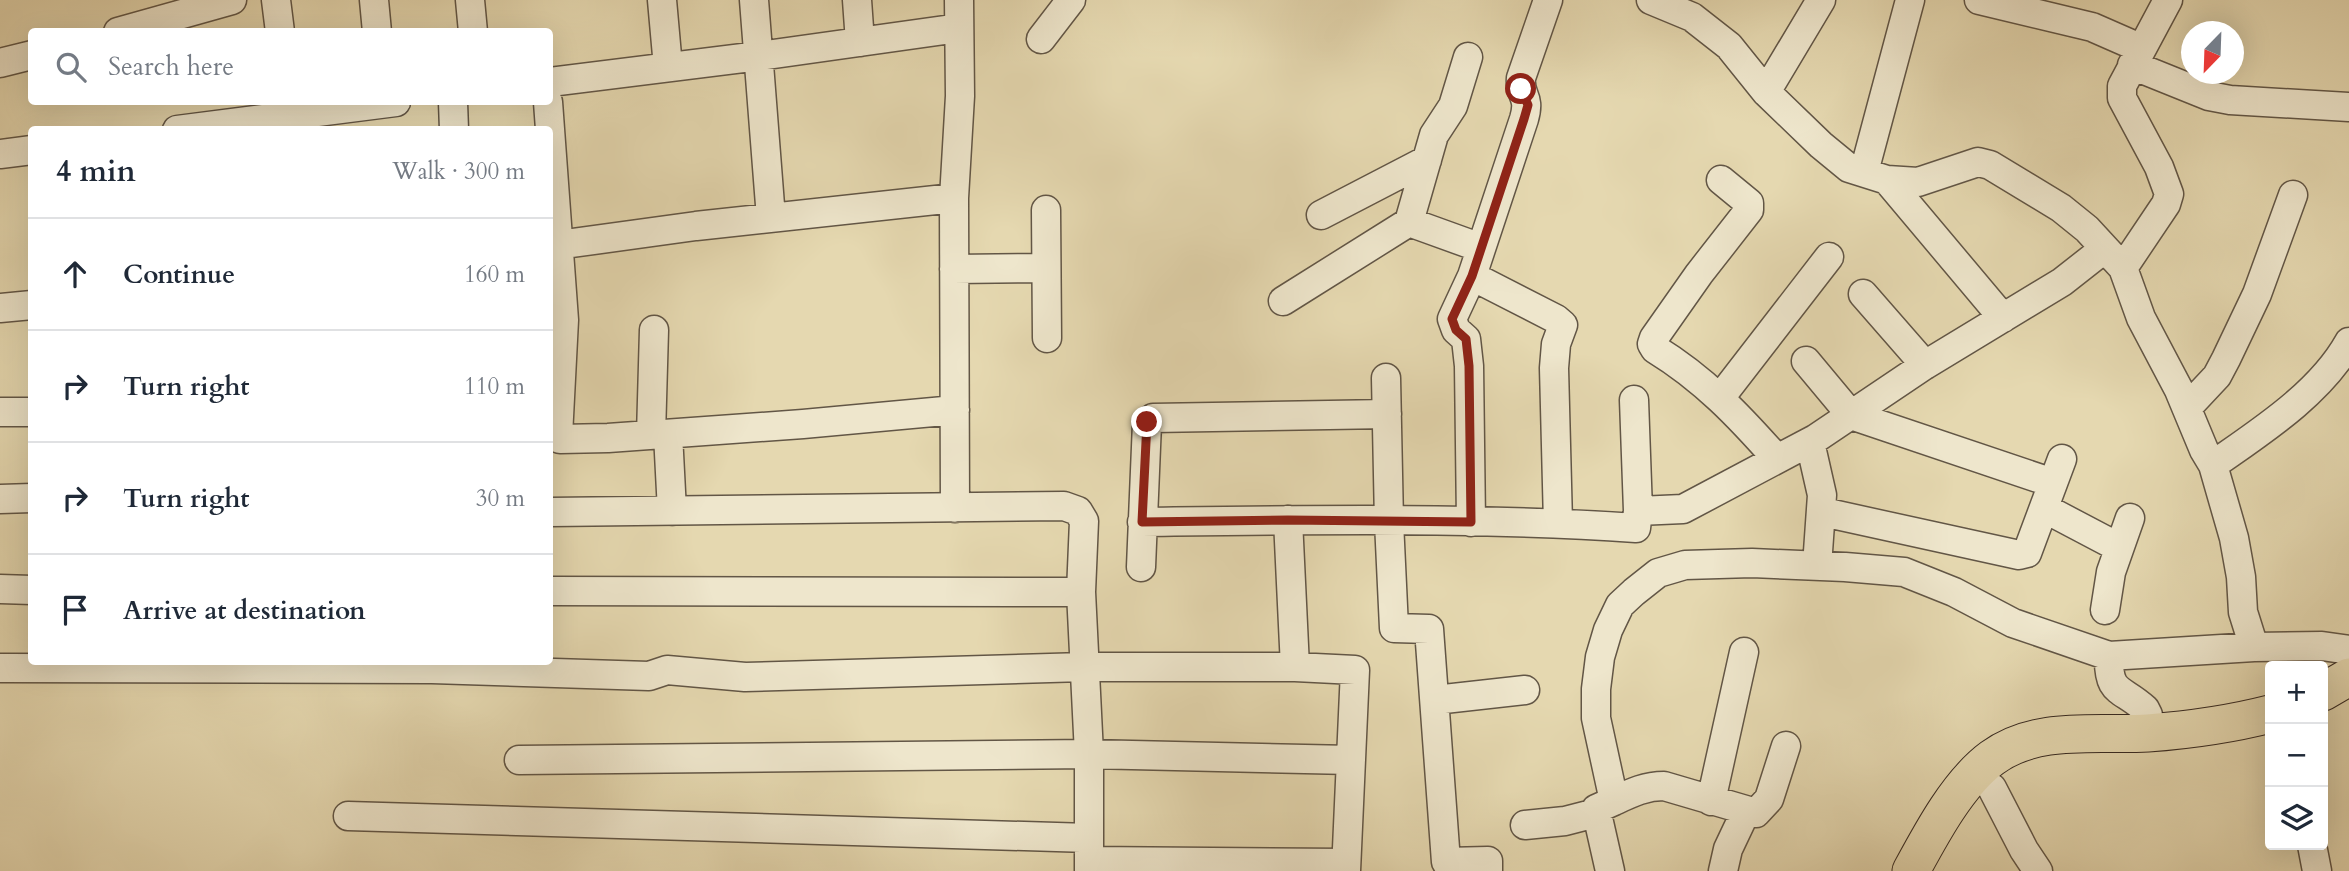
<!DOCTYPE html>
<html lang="en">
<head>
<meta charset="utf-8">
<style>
  :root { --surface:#fff; --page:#f6f6f7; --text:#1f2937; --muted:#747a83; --line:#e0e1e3 }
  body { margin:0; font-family:Cardo,serif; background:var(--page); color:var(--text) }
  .controls { position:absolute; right:21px; bottom:21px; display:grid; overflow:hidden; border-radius:7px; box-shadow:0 7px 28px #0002 }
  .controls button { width:63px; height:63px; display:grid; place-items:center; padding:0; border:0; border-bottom:2px solid var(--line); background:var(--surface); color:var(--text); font:35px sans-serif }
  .compass { position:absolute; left:2181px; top:21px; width:63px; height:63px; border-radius:50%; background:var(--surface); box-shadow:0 7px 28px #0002; rotate:203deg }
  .stop { position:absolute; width:21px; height:21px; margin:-16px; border:5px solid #8f2418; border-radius:50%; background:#fff }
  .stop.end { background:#8f2418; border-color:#fff; box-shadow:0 2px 7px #0008 }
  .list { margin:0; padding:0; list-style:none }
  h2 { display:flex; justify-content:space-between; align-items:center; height:91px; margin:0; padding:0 28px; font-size:30px }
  h2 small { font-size:23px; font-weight:400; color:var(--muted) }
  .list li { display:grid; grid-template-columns:46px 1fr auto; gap:21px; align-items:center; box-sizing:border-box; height:112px; padding:0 28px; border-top:2px solid var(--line) }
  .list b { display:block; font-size:26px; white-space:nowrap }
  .list em { font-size:23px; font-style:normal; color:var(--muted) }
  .icon { flex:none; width:38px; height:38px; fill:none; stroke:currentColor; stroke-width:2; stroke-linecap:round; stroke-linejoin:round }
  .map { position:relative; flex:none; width:2349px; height:871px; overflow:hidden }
  .search { position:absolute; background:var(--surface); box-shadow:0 7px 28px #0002; left:28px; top:28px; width:525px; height:77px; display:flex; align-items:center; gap:18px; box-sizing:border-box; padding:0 24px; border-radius:7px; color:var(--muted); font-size:26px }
  .panel { position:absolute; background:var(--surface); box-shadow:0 7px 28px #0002; left:28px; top:126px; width:525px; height:539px; border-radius:7px }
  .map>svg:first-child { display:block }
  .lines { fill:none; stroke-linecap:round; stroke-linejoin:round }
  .minor-casing { stroke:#625646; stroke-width:31 }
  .major-casing { stroke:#372a22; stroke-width:39 }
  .minor { stroke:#eee6cc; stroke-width:28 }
  .major { stroke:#e5d8b0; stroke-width:37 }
  .route { stroke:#8f2418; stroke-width:9 }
</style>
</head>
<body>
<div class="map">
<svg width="2349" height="871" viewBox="0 0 2349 871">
  <rect width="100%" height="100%" fill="#e5d8b0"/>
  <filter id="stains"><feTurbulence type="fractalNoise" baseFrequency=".00286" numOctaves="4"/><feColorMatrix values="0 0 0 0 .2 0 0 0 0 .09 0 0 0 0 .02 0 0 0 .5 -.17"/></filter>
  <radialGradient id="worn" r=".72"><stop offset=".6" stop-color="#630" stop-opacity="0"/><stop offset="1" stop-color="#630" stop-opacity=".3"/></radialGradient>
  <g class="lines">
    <defs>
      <path id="minor" d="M 276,0 L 280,32
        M 374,0 L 377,32
        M 470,0 L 473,32
        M 662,0 L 668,67
        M 754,0 L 771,218
        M 857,0 L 860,42
        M 1651,0 L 1692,17 L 1729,46 L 1766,92 L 1821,145 L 1849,168 L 1887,180 L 1918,182 L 1978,162 L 1990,165 L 2061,208 L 2087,229 L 2123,268 L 2141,318 L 2179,390 L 2204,450 L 2213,465 L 2234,538 L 2241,577 L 2243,612 L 2254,647 L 2322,646 L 2349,650
        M 1979,0 L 2092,27 L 2140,48
        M 118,32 L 232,0
        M 1041,39 L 1071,0
        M 0,63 L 32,55
        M 2132,65 L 2209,96 L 2230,100 L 2349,107
        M 550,82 L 759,56 L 959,28
        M 1766,92 L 1821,0
        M 453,102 L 454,130
        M 548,102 L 564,320 L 558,436 L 560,439 L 608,438 L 803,424 L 955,410
        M 177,130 L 396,102
        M 0,154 L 32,150
        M 1864,172 L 1910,0
        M 1721,180 L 1749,203 L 1749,210 L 1699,274 L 1654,338 L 1652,344 L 1655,349 C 1704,379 1739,416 1777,459
        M 1887,180 L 2003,318
        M 1046,210 L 1047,338
        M 1321,215 L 1427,160
        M 1409,222 L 1434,135 L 1453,106 L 1468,57
        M 550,246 L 696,226 L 954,198
        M 2123,268 L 2166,204 L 2169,194 L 2159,167 L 2122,98 L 2122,86 L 2168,0
        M 954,269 L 1046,268
        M 1472,276 L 1556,319 L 1563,325 L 1556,344 L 1554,368 L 1558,523
        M 1863,294 L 1925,365
        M 1283,301 L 1409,222 L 1481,248
        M 0,308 L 32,305
        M 1806,361 L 1851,415 L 2053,483
        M 1386,378 L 1389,522 L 1394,628 L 1429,629 L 1446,862 L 1488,861 L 1488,871
        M 1720,398 L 1829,257
        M 1634,400 L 1638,511
        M 2187,408 L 2217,376 L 2226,359 L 2257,294 L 2293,195
        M 0,412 L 32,412
        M 668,434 L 672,511
        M 651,435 L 654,330
        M 1810,442 L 1822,495 L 1817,566
        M 2213,465 C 2260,432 2320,394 2349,342
        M 0,499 L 32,498
        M 955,508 L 954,198 L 960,96 L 959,0
        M 2044,508 L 2118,547
        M 550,512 L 1064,506 L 1078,511 L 1084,521 L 1081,592 L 1089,754 L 1089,871
        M 1823,512 L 2019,555 L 2027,553 L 2062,459
        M 1288,520 L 1295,667 L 1355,670 L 1346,871
        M 1142,522 C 1306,520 1472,517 1636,528 L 1638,511 L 1683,509 L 1815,439 L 1925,365 L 2062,282 L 2104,249
        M 1471,522 L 1469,366 L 1466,339 L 1456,330 L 1452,319 L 1472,276 L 1524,119 C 1531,95 1519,97 1521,78 L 1548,0
        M 1141,567 L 1147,423 L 1153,418 L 1387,414
        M 0,589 L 32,590
        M 550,591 L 1081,592
        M 2105,610 L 2111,572 L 2130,518
        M 2109,656 C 2108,695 2121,687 2145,709 L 2148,715 L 2149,733
        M 0,668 L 432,669 L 649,676 L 667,670 L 745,677 L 1084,667 L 1295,667
        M 1435,700 L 1525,690
        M 519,760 L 1089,754 L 1351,760
        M 1992,788 L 2024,850 L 2038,871
        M 1614,801 C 1631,793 1645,786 1664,786 L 1756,813 L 1769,799 L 1786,746
        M 1711,801 L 1744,652
        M 348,816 L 1089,838
        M 1525,825 L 1565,821 L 1596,813
        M 2312,845 L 2317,871
        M 1089,861 L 1346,863
        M 1610,871 L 1596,809 L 1614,801 L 1596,718 L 1596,689 L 1600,657 L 1608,630 L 1620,605 L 1634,592 L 1658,573 L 1685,565 L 1752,563 L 1845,567 L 1904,572 L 1954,592 L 2013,623 L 2109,656 L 2254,647
        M 1723,871 L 1728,849 L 1746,811"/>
      <path id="major" d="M 2323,692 L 2349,677
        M 1911,871 C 1931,834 1958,783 1992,758 C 2037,725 2096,736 2148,733 C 2188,730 2231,724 2270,714"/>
    </defs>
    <use href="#minor" class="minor-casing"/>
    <use href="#major" class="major-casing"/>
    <use href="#minor" class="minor"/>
    <use href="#major" class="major"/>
  </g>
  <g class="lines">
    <path class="route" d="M 1147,422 L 1142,522 L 1288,520 L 1471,522 L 1469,366 L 1466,339 L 1456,330 L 1452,319 L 1472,276 L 1524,119 L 1528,105 L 1521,89"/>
  </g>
  <rect width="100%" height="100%" filter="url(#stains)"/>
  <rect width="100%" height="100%" fill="url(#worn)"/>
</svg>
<div class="controls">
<button>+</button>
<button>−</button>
<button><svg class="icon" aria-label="layers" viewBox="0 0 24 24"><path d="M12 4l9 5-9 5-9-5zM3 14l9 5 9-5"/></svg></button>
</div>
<svg class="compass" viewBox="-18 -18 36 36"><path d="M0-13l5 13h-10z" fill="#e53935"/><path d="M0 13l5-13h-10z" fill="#747a83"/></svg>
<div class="stop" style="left:1521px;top:89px"></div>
<div class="stop end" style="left:1147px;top:422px"></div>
<div class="search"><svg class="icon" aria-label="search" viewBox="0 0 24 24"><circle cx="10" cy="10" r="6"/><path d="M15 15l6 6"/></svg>Search here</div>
<section class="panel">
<h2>4 min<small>Walk · 300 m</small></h2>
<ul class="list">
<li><svg class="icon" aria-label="ahead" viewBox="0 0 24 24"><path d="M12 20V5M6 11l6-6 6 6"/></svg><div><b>Continue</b></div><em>160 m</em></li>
<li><svg class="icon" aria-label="right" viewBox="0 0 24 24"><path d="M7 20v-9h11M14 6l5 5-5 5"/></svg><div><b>Turn right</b></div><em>110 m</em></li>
<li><svg class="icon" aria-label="right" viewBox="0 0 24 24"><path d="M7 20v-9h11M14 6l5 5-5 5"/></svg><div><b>Turn right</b></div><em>30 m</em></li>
<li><svg class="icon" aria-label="arrive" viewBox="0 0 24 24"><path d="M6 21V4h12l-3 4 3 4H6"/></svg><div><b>Arrive at destination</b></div></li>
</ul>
</section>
</div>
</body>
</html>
